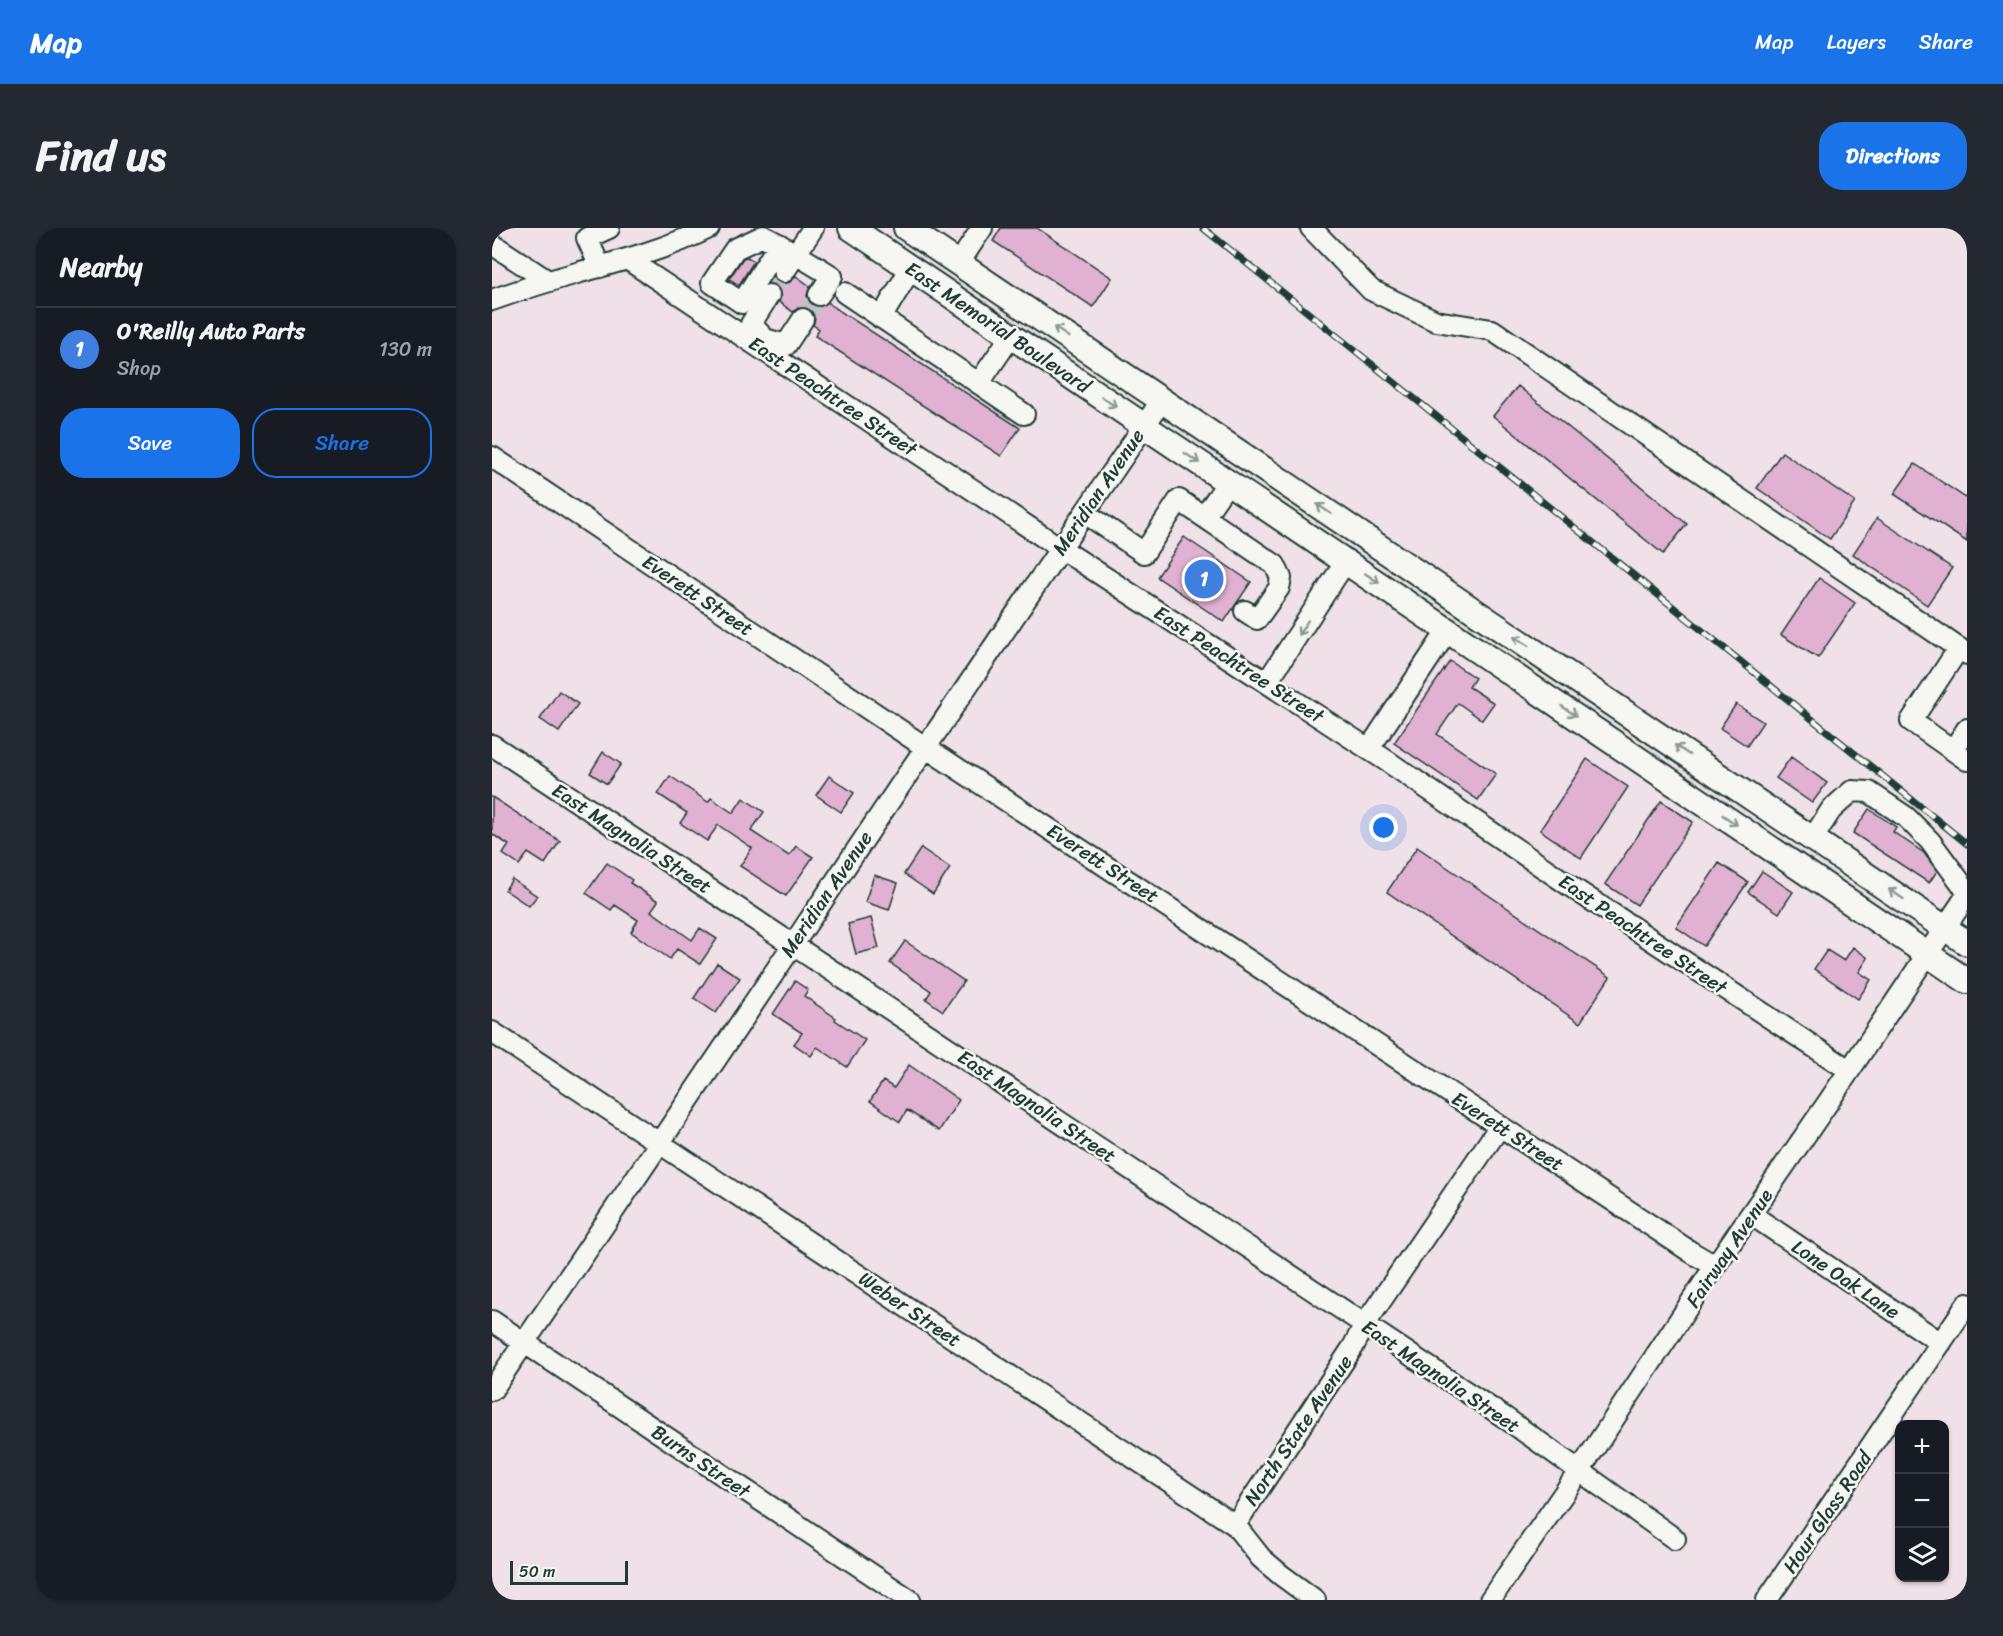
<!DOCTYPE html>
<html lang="en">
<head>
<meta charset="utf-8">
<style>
  :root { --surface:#171b24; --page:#242831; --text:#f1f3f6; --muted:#9ea1a6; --line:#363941; --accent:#1a73e8 }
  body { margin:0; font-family:Sriracha,sans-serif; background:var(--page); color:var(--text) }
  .controls { position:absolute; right:18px; bottom:18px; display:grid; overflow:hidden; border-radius:12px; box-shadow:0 2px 4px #0004 }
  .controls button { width:54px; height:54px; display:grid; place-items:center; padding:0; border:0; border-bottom:2px solid var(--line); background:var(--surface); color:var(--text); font:30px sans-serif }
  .scale { position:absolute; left:18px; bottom:15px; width:118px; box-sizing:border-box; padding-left:6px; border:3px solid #1f3d34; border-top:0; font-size:16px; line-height:21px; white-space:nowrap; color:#1f3d34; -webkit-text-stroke:4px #f6f6f2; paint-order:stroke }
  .you { position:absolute; left:892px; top:600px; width:21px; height:21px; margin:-15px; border:4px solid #fff; border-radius:50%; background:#1a73e8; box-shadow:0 0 0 9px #1a73e833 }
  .badge { display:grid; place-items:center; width:39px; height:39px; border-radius:50%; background:var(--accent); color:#fff; font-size:20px; font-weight:700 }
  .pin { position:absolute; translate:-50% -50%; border:3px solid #fff; box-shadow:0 2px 6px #0006 }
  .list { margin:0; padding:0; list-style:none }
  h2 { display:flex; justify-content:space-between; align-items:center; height:78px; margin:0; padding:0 24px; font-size:26px }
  h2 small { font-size:20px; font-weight:400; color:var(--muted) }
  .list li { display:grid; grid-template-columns:39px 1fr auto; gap:18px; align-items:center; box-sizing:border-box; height:84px; padding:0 24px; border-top:2px solid var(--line) }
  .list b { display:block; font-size:22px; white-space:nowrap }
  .list p { margin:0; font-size:20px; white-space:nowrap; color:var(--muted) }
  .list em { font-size:20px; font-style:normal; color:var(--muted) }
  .actions { display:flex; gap:12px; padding:18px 24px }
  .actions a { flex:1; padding:14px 0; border:2px solid var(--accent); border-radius:24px; text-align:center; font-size:21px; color:var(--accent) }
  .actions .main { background:var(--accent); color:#fff }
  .icon { flex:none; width:33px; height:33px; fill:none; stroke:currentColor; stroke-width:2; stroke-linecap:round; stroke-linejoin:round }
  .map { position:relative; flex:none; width:1475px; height:1372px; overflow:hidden; border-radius:24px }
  header { display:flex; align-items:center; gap:36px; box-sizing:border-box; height:84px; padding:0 30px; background:var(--accent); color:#fff }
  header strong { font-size:28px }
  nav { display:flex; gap:33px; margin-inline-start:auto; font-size:21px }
  .intro { display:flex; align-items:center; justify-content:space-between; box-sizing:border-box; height:144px; padding:0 36px }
  h1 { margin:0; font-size:42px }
  .button { padding:15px 27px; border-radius:24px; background:var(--accent); color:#fff; font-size:21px; font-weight:700 }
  main { display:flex; gap:36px; padding:0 36px }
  aside { flex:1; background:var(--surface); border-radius:24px; box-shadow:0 2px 4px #0004 }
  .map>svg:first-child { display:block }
  .building { fill:#e1b1d2; stroke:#1f3d34; stroke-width:1.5 }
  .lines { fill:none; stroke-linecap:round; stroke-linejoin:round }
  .minor-tunnel { stroke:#c6c0c4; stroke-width:20; stroke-dasharray:20 10; stroke-linecap:butt }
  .minor-casing { stroke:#1f3d34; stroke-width:24 }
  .major-casing { stroke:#1f3d34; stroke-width:28 }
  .minor { stroke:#f6f6f2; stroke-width:20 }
  .major { stroke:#f6f6f2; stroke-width:24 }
  .rail-casing { stroke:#1f3d34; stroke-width:7 }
  .rail { stroke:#f6f6f2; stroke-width:4.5; stroke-dasharray:14; stroke-linecap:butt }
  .oneway { stroke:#8a9a93 }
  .labels { text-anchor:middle; stroke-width:5; stroke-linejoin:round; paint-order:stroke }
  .street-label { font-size:20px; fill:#1f3d34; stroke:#f6f6f2 }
</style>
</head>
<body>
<header>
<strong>Map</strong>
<nav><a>Map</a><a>Layers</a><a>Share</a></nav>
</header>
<div class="intro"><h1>Find us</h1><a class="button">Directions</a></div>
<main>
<aside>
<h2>Nearby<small></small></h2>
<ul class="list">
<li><span class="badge" style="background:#3f7fe0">1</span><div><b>O'Reilly Auto Parts</b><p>Shop</p></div><em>130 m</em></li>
</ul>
<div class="actions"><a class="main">Save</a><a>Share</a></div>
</aside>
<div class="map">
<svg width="1475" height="1372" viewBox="0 0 1475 1372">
  <rect width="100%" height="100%" fill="#f0e1e8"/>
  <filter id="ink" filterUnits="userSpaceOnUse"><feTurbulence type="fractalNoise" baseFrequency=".0167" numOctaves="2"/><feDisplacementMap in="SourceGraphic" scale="12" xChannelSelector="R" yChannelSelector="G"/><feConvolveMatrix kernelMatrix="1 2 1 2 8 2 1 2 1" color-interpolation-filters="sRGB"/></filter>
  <g filter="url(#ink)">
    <path class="building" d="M 509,0 L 545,0 L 620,50 L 601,79 L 501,13 Z
      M 255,29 L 262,33 L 247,57 L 237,51 L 251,30 Z
      M 281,48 L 285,54 L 292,56 L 298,54 L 304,48 L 318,58 L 315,67 L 316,73 L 321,77 L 327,79 L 336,74 L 340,78 L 528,200 L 509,228 L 323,108 L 327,101 L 321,97 L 323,91 L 321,85 L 312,79 L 306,80 L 301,84 L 287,74 L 289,68 L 288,62 L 283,57 L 277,55 Z
      M 1026,158 L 1195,296 L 1171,326 L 1001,188 Z
      M 1290,224 L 1363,274 L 1338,311 L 1265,260 Z
      M 1423,236 L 1475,271 L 1475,314 L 1402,266 Z
      M 1385,290 L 1460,340 L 1435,377 L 1361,326 Z
      M 692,309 L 759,354 L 732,394 L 665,349 Z
      M 1327,350 L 1363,375 L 1326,430 L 1289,407 Z
      M 958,433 L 983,450 L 977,459 L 1002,475 L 990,492 L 966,475 L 945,506 L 1004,546 L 986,572 L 902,515 Z
      M 67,463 L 86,476 L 67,504 L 48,491 Z
      M 1244,476 L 1271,494 L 1255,518 L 1228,500 Z
      M 111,524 L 129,536 L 115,556 L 98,545 Z
      M 1299,529 L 1335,555 L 1320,575 L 1284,550 Z
      M 1095,531 L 1136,559 L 1089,630 L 1048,602 Z
      M 178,548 L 216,574 L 219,570 L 241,585 L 251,570 L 272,584 L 259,603 L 297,628 L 304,618 L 321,629 L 294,668 L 248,638 L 260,620 L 226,597 L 215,613 L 188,595 L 195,585 L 166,566 Z
      M 337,548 L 362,565 L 349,584 L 324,567 Z
      M 0,569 L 68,613 L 53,636 L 36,625 L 27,637 L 11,626 L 17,617 L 0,606 Z
      M 1169,573 L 1201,594 L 1145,677 L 1113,656 Z
      M 1377,581 L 1404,599 L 1401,604 L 1432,625 L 1445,643 L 1437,655 L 1361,605 Z
      M 925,619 L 1118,749 L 1088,795 L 895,664 Z
      M 429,620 L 458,640 L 441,666 L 412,646 Z
      M 115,635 L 140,652 L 138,655 L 166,673 L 159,683 L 200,712 L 208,700 L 225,711 L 208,736 L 185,721 L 178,731 L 139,704 L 146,692 L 123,677 L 119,682 L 94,665 Z
      M 1227,635 L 1256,654 L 1212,718 L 1184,699 Z
      M 1270,643 L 1301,664 L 1287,685 L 1256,664 Z
      M 382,647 L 406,655 L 397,682 L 373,674 Z
      M 20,651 L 45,668 L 37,678 L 13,662 Z
      M 379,690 L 387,720 L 364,726 L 356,696 Z
      M 413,713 L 472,753 L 451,783 L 434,771 L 439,763 L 398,735 Z
      M 1361,719 L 1376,730 L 1367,744 L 1379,752 L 1366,771 L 1322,741 L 1335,722 L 1352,733 Z
      M 225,735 L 248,750 L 224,785 L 202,770 Z
      M 303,753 L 316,762 L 312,768 L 344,790 L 343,792 L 373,812 L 355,839 L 325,819 L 319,828 L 302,816 L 310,805 L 281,786 Z
      M 417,837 L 467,872 L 447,903 L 415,882 L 408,894 L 378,873 L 391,853 L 402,860 Z"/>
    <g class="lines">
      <path class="minor-tunnel" d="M 277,67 L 292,44
        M 311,91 L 327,67"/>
      <defs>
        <path id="minor" d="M 819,0 L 879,62 L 944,93 L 1000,102 L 1475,426
          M 0,16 L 56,53
          M 287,16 L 250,75 L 220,55 L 243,21 L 271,8 C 295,20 317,34 340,48 L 327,67
          M 135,31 L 568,320 L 895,533 L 1087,664 L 1357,842
          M 467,35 L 490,0
          M 108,39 L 95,10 L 117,0
          M 292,44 L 321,0
          M 353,65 L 532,186
          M 277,67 L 259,96 L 273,111 L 294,117 L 311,91
          M 0,72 C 28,62 56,53 85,45 C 129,33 175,21 217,0
          M 389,90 L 419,40
          M 487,155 L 519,108
          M 0,229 L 433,519 L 1199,1024 L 1223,1038
          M 593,285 L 652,325 L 687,272 L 783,337 L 789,350 L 787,360 L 765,391 L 753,383
          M 712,289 L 736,254
          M 1467,420 L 1419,493 L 1475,532
          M 775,454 L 854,333
          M 0,517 L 1012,1189 L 1183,1311
          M 877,521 L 956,402
          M 1461,522 L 1475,501
          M 1321,610 L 1339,582 L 1360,563 L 1377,564 L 1414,589 L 1438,613 L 1475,663
          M 0,804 L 743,1297 L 769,1330 L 789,1347 L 823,1372
          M 1260,987 L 1449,1115
          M 0,1093 L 418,1372
          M 0,1162 C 225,833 444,500 670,172
          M 743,1297 L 861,1119 L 873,1096 L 1008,898
          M 998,1372 L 1088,1242 L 1223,1038 L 1337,873 L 1475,667
          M 1275,1372 L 1475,1076"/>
        <path id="major" d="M 359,0 L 1475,753
          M 414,0 L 1475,715"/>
      </defs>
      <use href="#minor" class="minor-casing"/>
      <use href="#major" class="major-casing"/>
      <use href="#minor" class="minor"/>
      <use href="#major" class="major"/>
      <defs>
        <path id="rail" d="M 711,0 L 1475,616"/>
      </defs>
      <use href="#rail" class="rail-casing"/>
      <use href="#rail" class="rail"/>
    </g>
    <defs><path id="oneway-shaft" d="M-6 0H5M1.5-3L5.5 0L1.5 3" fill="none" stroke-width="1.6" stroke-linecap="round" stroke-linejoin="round" transform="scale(1.5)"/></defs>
    <g class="oneway">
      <use href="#oneway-shaft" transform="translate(569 104) rotate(-146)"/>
      <use href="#oneway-shaft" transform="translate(617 174) rotate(34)"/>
      <use href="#oneway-shaft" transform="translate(700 230) rotate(34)"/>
      <use href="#oneway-shaft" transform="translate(832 281) rotate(-146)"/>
      <use href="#oneway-shaft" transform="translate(880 350) rotate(34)"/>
      <use href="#oneway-shaft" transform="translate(811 400) rotate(123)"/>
      <use href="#oneway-shaft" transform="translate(1029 413) rotate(-146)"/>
      <use href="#oneway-shaft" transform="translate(1077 483) rotate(34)"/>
      <use href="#oneway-shaft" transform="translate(1190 522) rotate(-146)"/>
      <use href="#oneway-shaft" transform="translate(1238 592) rotate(34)"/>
      <use href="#oneway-shaft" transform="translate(1404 666) rotate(-146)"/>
    </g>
  </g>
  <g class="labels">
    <g class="street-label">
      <text transform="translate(506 99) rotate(34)" y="7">East Memorial Boulevard</text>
      <text transform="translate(341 168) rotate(34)" y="7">East Peachtree Street</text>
      <text transform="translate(606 264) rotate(-56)" y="7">Meridian Avenue</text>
      <text transform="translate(206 367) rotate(34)" y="7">Everett Street</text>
      <text transform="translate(747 436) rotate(33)" y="7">East Peachtree Street</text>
      <text transform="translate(140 610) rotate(33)" y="7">East Magnolia Street</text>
      <text transform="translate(611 635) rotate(33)" y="7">Everett Street</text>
      <text transform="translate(334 666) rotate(-56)" y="7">Meridian Avenue</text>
      <text transform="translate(1151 706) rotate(34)" y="7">East Peachtree Street</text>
      <text transform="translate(545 878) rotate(34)" y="7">East Magnolia Street</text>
      <text transform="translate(1016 903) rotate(33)" y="7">Everett Street</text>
      <text transform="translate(1237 1020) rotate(-56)" y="7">Fairway Avenue</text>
      <text transform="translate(1354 1051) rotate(34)" y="7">Lone Oak Lane</text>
      <text transform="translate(418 1081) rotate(34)" y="7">Weber Street</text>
      <text transform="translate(949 1148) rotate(34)" y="7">East Magnolia Street</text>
      <text transform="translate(806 1202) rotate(-56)" y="7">North State Avenue</text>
      <text transform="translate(209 1233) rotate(34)" y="7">Burns Street</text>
      <text transform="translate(1335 1284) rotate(-56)" y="7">Hour Glass Road</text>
    </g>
  </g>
</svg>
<div class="controls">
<button>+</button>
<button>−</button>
<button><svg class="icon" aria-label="layers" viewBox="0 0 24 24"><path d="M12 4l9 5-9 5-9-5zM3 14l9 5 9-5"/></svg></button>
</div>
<div class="scale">50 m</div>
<div class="you"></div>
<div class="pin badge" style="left:712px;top:351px;background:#3f7fe0">1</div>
</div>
</main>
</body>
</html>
